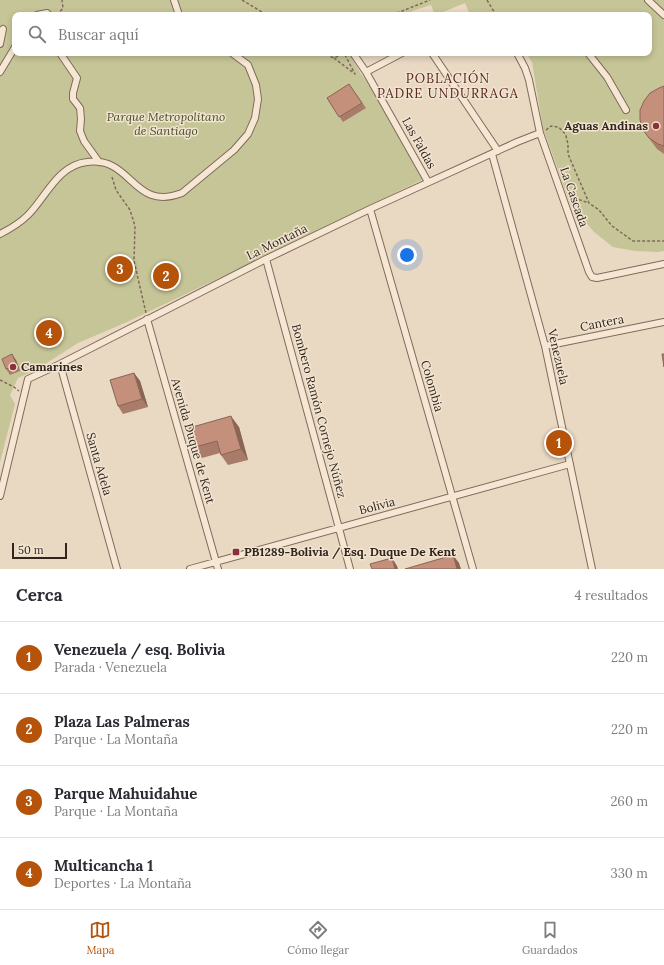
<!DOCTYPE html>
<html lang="es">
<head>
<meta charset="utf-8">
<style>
  :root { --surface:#fff; --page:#f2f2f3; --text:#2b2b33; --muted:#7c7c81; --line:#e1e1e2; --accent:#b45309 }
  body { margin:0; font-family:Lora,serif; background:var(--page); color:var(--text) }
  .scale { position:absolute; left:12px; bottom:10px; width:55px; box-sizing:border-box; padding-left:4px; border:2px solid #32251e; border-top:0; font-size:11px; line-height:14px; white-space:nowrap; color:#32251e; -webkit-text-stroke:3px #f1e4d0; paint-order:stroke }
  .you { position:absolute; left:407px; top:255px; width:14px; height:14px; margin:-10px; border:3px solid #fff; border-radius:50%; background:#1a73e8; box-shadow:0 0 0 6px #1a73e833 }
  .badge { display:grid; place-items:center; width:26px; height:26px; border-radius:50%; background:var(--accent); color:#fff; font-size:13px; font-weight:700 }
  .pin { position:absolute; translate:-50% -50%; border:2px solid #fff; box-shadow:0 1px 4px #0006 }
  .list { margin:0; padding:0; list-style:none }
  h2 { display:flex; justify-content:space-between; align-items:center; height:52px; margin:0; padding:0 16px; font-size:17px }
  h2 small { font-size:13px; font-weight:400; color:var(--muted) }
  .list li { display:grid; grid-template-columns:26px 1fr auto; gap:12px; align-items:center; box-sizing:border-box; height:72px; padding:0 16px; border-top:1px solid var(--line) }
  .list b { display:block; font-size:15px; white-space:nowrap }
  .list p { margin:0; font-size:13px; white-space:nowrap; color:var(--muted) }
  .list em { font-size:13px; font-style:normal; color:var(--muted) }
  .icon { flex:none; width:22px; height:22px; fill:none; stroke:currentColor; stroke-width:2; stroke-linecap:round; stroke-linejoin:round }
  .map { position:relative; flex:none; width:664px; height:569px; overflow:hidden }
  .search { position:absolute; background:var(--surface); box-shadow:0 2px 6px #0003; left:12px; right:12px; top:12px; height:44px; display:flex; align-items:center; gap:10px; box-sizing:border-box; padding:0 14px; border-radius:8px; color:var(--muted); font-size:15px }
  .sheet { height:340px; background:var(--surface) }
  nav { display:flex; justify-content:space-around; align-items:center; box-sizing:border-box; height:56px; border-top:1px solid var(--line); background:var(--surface); font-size:11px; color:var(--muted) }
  nav a { display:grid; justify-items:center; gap:2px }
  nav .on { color:var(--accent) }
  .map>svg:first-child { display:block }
  .green { fill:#c6c597 }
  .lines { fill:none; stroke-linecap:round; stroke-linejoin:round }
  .street-casing { stroke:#816a5b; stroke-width:8 }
  .path { stroke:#816a5b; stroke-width:1.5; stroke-dasharray:3 2; stroke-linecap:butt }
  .street { stroke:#f5e7d4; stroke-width:6 }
  .wall { fill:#a97c6a }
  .shaded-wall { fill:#896556 }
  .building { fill:#c4907b; stroke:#896556 }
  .poi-dot { fill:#8a313c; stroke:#f1e4d0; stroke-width:1.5 }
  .labels { text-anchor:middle; stroke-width:3; stroke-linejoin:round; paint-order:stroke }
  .park-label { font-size:12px; font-style:italic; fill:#474c26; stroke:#f1e4d0 }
  .poi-label { font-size:12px; font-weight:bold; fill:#32251e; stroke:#f1e4d0; text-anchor:start }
  .street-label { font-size:12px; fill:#32251e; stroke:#f1e4d0 }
  .neighbourhood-label { font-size:13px; letter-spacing:1px; fill:#5a2621; stroke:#f1e4d0 }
</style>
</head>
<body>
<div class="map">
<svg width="664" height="569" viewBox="0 0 664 569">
  <rect width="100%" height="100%" fill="#e9d8c2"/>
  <path class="green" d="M 0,0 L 664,0 L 664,251 L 658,252 L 635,251 L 613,247 L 594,232 L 570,203 L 543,128 L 532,62 L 526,53 L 649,53 L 649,15 L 470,15 L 465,3 L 436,15 L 435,15 L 431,5 L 412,11 L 413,15 L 15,15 L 15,53 L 349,53 L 361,74 L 374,90 L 424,179 L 192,291 L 127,322 L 78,343 L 39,368 L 18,378 L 10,395 L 15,404 L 0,462 Z"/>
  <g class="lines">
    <defs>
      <path id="street" d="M 174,0 L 179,15
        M 648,0 L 664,15
        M 37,15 L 47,13 L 49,15
        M 0,32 L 3,29 L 0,44
        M 60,53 L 77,78 L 73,93 L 73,99 L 80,108 L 81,119 L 80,131 L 84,141 L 99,162
        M 353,53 L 366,72 L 428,182
        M 432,53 L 498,151
        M 517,53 L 525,68 L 529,80 L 540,133 L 589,272 L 592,277 L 597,278 L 664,264
        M 588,53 L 607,77 L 626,110
        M 0,72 L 15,47
        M 366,72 L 402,53
        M 492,154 L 545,346 L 592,569
        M 370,209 L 473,569
        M 0,234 C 10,229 20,223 28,215 C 46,197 58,165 87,162 C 133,156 132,212 182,193 L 234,150 L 248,134 L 255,118 L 258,99 L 256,85 L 248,65 L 232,53
        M 266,259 L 350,569
        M 147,319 L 218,569
        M 545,346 L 664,322
        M 60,364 L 117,569
        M 0,496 L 28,379 L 60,364 L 266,259 L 370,209 L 517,142 L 540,133
        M 190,569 L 570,464"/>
    </defs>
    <use href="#street" class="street-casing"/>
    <path class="path" d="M 242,0 L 267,15
      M 487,0 L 496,15
      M 57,15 L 63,8 L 62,0
      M 392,15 L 430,0
      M 327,53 C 331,59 337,59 341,53
      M 334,58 L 355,74 L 344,53
      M 546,130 L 551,126 L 558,127 L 563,131 L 566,136 L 568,144 L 568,154 L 589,203 L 599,210 L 612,226 L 633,241 L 664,241
      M 112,177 L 116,190 L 130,210 L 135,226 L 134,261 L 146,313
      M 569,199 L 577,199 L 589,203
      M 0,380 L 14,387 L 19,391"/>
    <use href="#street" class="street"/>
  </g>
  <path class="wall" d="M 349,84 L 366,108 L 343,122 L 327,98 Z
    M 664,86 L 664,154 L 657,149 L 643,130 Z
    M 16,360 L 20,371 L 10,375 L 6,369 Z
    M 134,373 L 140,381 L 148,407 L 123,414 L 118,406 Z
    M 239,427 L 248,460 L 228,465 L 221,455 L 220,453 L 202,458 L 195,447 Z"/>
  <path class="shaded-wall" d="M 12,354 L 16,360 L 20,371 L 17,365 Z
    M 134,373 L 140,381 L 148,407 L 142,399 Z
    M 231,416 L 239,427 L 248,460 L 241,449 Z
    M 453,555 L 459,563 L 461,569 L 457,569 Z
    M 392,558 L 397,566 L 398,569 L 395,569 Z"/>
  <path class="building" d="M 349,84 L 362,103 L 339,117 L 327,98 Z
    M 664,86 L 664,146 L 658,144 L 649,138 L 643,130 L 640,120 L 640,110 L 644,101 L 650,93 L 659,88 Z
    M 12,354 L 17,365 L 6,369 L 2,359 Z
    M 662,354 L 664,354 L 664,367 Z
    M 134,373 L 142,399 L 118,406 L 110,380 Z
    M 231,416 L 241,449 L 221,455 L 217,441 L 195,447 L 189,428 Z
    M 453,555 L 457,569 L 405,569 Z
    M 392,558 L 395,569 L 372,569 L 370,564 Z"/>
  <g class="poi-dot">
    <circle cx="656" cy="126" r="4"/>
    <circle cx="13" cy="367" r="4"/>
    <rect x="232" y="548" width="8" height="8" rx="2"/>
  </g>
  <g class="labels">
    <g class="park-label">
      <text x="166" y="121">Parque Metropolitano<tspan x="166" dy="14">de Santiago</tspan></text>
    </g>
    <g class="poi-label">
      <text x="648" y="130" text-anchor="end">Aguas Andinas</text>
      <text x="21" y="371">Camarines</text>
      <text x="244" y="556">PB1289-Bolivia / Esq. Duque De Kent</text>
    </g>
    <g class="street-label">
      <text transform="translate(419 143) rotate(61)" y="4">Las Faldas</text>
      <text transform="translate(574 197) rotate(71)" y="4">La Cascada</text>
      <text transform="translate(277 242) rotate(-26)" y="4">La Montaña</text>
      <text transform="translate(602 323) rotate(-11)" y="4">Cantera</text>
      <text transform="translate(558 357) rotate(77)" y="4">Venezuela</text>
      <text transform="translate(432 386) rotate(74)" y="4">Colombia</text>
      <text transform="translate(319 411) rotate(75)" y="4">Bombero Ramón Cornejo Núñez</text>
      <text transform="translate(193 441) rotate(74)" y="4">Avenida Duque de Kent</text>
      <text transform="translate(99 464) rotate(74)" y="4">Santa Adela</text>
      <text transform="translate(377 506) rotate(-15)" y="4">Bolivia</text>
    </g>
    <g class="neighbourhood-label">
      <text x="448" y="83">POBLACIÓN<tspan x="448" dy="15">PADRE UNDURRAGA</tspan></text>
    </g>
  </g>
</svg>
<div class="scale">50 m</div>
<div class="you"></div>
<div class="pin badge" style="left:559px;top:443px">1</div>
<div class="pin badge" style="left:166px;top:276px">2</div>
<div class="pin badge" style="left:120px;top:269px">3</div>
<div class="pin badge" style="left:49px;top:333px">4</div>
<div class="search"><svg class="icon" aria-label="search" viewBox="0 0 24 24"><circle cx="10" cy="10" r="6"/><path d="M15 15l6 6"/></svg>Buscar aquí</div>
</div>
<section class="sheet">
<h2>Cerca<small>4 resultados</small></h2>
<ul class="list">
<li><span class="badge">1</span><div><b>Venezuela / esq. Bolivia</b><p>Parada · Venezuela</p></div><em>220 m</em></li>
<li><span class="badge">2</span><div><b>Plaza Las Palmeras</b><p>Parque · La Montaña</p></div><em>220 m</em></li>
<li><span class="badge">3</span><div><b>Parque Mahuidahue</b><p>Parque · La Montaña</p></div><em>260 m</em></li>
<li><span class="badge">4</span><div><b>Multicancha 1</b><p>Deportes · La Montaña</p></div><em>330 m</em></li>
</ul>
</section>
<nav>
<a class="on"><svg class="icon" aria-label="map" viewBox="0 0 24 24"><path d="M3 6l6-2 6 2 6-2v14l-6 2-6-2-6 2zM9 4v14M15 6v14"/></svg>Mapa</a>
<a><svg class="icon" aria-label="directions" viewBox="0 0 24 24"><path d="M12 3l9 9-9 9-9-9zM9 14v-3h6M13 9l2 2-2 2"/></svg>Cómo llegar</a>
<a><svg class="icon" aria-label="saved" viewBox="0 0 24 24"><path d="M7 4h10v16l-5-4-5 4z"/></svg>Guardados</a>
</nav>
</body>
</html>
